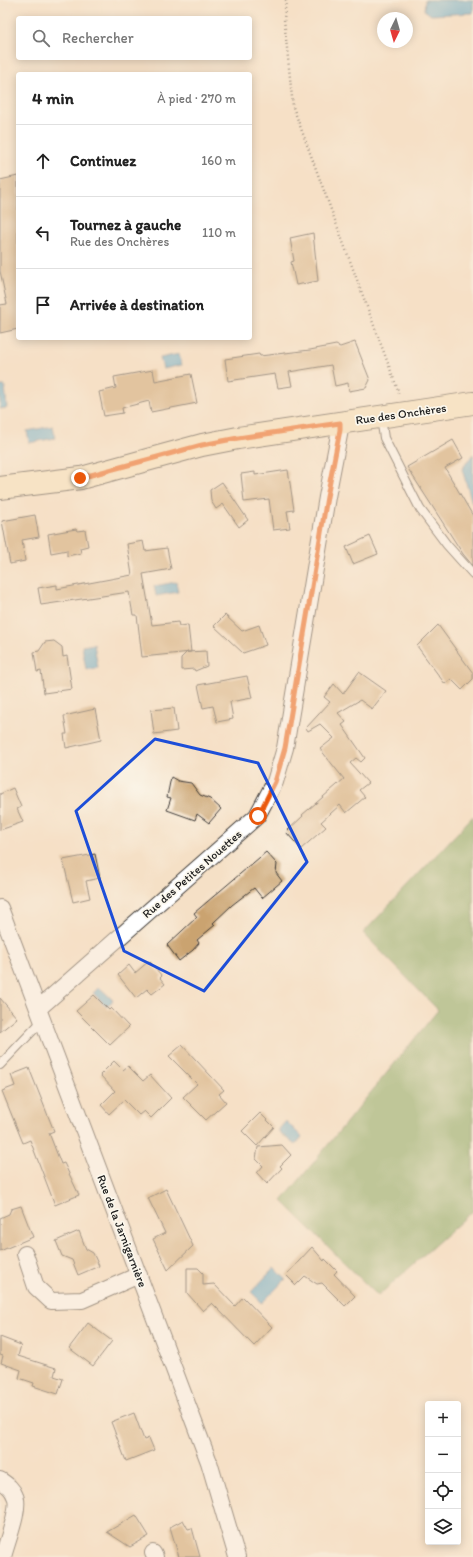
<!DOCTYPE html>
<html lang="fr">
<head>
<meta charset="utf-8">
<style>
  :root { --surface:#fff; --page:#f6f6f6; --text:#222; --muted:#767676; --line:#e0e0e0 }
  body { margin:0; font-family:Itim,sans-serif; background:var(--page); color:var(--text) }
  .controls { position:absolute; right:12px; bottom:12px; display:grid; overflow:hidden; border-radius:4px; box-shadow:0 2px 10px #0003 }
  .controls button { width:36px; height:36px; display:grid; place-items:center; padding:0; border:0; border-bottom:1px solid var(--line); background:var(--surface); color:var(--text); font:20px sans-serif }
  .compass { position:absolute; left:377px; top:12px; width:36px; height:36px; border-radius:50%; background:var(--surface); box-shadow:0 2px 10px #0003; rotate:185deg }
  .stop { position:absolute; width:12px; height:12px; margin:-9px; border:3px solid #ea580c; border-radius:50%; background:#fff }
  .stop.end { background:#ea580c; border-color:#fff; box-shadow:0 1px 4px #0008 }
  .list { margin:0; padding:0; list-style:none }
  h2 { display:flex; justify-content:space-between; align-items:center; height:52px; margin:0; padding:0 16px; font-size:17px }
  h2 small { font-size:13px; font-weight:400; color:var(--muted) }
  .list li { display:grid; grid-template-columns:26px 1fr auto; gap:12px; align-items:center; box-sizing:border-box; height:72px; padding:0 16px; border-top:1px solid var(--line) }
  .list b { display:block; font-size:15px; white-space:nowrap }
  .list p { margin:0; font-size:13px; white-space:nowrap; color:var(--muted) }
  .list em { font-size:13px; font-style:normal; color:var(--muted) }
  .icon { flex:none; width:22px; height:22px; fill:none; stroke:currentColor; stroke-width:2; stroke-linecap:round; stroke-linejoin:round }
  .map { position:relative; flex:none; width:473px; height:1557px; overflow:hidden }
  .search { position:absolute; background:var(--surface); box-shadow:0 2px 10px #0003; left:16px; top:16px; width:236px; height:44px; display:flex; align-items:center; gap:10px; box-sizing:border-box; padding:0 14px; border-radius:4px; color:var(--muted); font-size:15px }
  .panel { position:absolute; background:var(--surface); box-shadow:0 2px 10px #0003; left:16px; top:72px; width:236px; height:268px; border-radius:4px }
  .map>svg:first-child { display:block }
  .forest { fill:#7ca65f; stroke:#4c613e }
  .water { fill:#51a4cc; stroke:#366074 }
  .building { fill:#caa370 }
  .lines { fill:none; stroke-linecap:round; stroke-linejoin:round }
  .lane-casing { stroke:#3d3936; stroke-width:10 }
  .street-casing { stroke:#3d3936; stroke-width:18 }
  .secondary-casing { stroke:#3d3936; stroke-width:24 }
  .path { stroke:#3d3936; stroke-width:2.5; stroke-dasharray:1 3; stroke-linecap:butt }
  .lane { stroke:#fff; stroke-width:8 }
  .street { stroke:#fff; stroke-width:16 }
  .secondary { stroke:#f9e7c3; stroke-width:22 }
  .route { stroke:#ea580c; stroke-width:5 }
  .marked { fill:none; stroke:#1d4ed8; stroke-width:3; stroke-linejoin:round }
  .labels { text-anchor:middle; stroke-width:3.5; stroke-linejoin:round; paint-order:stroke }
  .street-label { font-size:12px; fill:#1c1c1c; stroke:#fbf7ec }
</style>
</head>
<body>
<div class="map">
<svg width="473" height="1557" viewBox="0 0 473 1557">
  <rect width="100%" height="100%" fill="#fbf7ec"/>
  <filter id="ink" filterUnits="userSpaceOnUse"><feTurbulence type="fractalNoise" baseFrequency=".025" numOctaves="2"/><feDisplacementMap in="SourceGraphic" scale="8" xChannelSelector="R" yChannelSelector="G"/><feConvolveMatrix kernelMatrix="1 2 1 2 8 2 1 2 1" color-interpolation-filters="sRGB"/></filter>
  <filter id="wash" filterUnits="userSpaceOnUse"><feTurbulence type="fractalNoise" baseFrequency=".012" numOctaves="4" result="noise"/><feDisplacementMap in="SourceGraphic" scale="16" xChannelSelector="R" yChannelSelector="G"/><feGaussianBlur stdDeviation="0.9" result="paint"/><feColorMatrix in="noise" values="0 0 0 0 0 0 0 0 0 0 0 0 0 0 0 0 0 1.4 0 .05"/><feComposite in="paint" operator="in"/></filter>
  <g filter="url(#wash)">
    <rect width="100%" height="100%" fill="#f5e0c6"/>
    <path class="forest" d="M 473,816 L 473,1211 L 378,1296 L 282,1201 L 438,1010 L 363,933 Z"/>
    <path class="water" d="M 425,0 L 473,0 L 473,13 L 431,15 L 424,10 Z
      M 179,354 L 182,365 L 163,369 L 160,358 Z
      M 0,386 L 5,386 L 7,408 L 0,409 Z
      M 53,426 L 55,438 L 29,443 L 27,431 Z
      M 473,454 L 473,503 L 472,503 L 462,469 Z
      M 176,582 L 178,592 L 156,596 L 154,586 Z
      M 94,644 L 98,668 L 86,670 L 82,646 Z
      M 99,987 L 113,1000 L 107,1007 L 93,993 Z
      M 286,1121 L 302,1137 L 295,1145 L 279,1132 L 279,1129 Z
      M 274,1268 L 286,1279 L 262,1303 L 251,1292 Z"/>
    <g id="blocks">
      <path class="building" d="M 18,176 L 18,329 L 0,333 L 0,305 L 7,304 L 0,271 L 0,180 Z
        M 313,233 L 318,281 L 296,285 L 291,262 L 294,261 L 290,238 Z
        M 355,342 L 370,380 L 366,388 L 349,391 L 348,383 L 335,386 L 331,365 L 289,372 L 292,386 L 278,388 L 275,374 L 228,381 L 225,359 L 259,354 L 260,356 L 310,350 L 336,345 L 340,347 Z
        M 153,370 L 155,381 L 191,374 L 197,403 L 151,412 L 149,401 L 122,408 L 123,413 L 104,416 L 99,392 L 116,388 L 114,377 Z
        M 453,440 L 463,458 L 445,468 L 473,516 L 473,566 L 463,554 L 407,467 Z
        M 288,470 L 294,510 L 287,511 L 290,528 L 273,530 L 269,499 L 244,502 L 241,474 L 255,472 L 255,475 Z
        M 222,482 L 248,520 L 239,527 L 223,504 L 216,509 L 211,501 L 210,490 Z
        M 35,515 L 39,537 L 22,540 L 25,561 L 10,564 L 2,521 Z
        M 76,529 L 77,531 L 85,530 L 88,546 L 80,548 L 81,553 L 67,556 L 67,550 L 51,553 L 48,534 Z
        M 370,536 L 378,554 L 353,564 L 346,547 Z
        M 143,541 L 145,551 L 167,548 L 171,569 L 143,574 L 152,625 L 178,622 L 179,626 L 188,625 L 191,652 L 142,657 L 137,615 L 133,615 L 129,592 L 41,605 L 38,588 L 57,585 L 57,589 L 132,575 L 127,544 Z
        M 225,615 L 242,631 L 259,625 L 266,645 L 243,653 L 214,626 Z
        M 438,625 L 473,673 L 473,679 L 462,690 L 451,679 L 445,684 L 417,646 Z
        M 54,641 L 62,647 L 63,657 L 67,656 L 72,689 L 44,693 L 41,671 L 37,672 L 34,652 L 39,651 L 45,642 Z
        M 206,651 L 207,666 L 195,671 L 194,669 L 181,670 L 181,658 L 187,652 Z
        M 359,672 L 386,691 L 372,709 L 360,700 L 338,713 L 346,722 L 342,725 L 365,758 L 361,762 L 356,758 L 350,763 L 368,783 L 359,790 L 365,797 L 346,813 L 340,805 L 321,822 L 326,827 L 301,849 L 286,832 L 303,816 L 302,815 L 344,779 L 320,749 L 334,738 L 320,724 L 308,731 L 306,728 L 330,702 L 324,697 L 334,684 L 343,694 Z
        M 247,676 L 252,698 L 230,702 L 233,719 L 217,722 L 213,706 L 203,708 L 198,685 Z
        M 174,708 L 177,731 L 154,734 L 151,710 Z
        M 95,709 L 101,740 L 66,748 L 64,734 L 67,734 L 64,716 Z
        M 171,777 L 178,781 L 191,783 L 200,795 L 210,799 L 221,809 L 209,823 L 197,814 L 195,820 L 167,810 L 171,798 L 167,797 Z
        M 13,788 L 21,807 L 17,809 L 23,822 L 0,830 L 0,794 Z
        M 266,852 L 277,864 L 276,873 L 282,881 L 262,898 L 254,888 L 232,905 L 213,923 L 215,925 L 197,940 L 199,943 L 193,950 L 179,961 L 167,945 L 197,917 L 194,913 Z
        M 95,854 L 100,878 L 86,881 L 90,898 L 73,902 L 63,860 Z
        M 149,961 L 162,976 L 160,978 L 165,984 L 152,994 L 147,989 L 136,998 L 118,975 L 129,965 L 135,973 Z
        M 94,995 L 109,1010 L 111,1008 L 129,1027 L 110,1045 L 76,1011 Z
        M 0,998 L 17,1018 L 0,1032 Z
        M 182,1045 L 224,1090 L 219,1094 L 226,1102 L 206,1120 L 183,1097 L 197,1084 L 169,1056 Z
        M 114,1061 L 123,1070 L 128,1066 L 143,1081 L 150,1075 L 171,1098 L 151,1118 L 144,1111 L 139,1115 L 124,1100 L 109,1114 L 101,1105 L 115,1091 L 100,1075 Z
        M 29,1068 L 54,1131 L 49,1133 L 61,1164 L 64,1163 L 79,1195 L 55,1205 L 30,1140 L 23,1143 L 2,1091 L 15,1086 L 11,1075 Z
        M 260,1113 L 274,1127 L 257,1146 L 242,1131 Z
        M 282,1145 L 291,1155 L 280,1166 L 282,1168 L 267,1184 L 257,1173 L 263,1166 L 256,1159 L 258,1147 Z
        M 166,1189 L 193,1246 L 168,1270 L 153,1239 L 165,1233 L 148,1198 Z
        M 21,1206 L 33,1237 L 0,1251 L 0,1218 L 9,1214 L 11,1209 Z
        M 79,1231 L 86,1249 L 93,1253 L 99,1266 L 78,1275 L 72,1260 L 62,1256 L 56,1241 Z
        M 312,1247 L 324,1261 L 325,1259 L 337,1271 L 334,1274 L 355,1296 L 345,1306 L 322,1283 L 317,1284 L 305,1276 L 296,1285 L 286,1275 Z
        M 187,1268 L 198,1268 L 203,1273 L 203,1285 L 214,1284 L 235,1306 L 243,1297 L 272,1327 L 254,1346 L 212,1303 L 203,1311 L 187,1293 Z
        M 88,1323 L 112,1341 L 93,1366 L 69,1348 Z
        M 0,1337 L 21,1345 L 18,1356 L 56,1368 L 54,1376 L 63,1379 L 58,1394 L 33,1386 L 34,1383 L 19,1378 L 21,1370 L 1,1363 L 3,1356 L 0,1355 Z
        M 134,1413 L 144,1440 L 149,1438 L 154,1450 L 126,1461 L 111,1422 Z
        M 136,1515 L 149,1536 L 130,1547 L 107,1532 Z
        M 183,1520 L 188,1529 L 192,1528 L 200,1557 L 179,1557 L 170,1527 Z"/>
    </g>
  </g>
  <g filter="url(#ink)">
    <use href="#blocks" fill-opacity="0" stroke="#3d3936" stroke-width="1"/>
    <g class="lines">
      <defs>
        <path id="lane" d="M 381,418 L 384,438 L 420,509 L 447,545 L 473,574
          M 0,1065 L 43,1020"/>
        <path id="street" d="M 0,908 L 209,1462 L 237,1557
          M 39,1008 L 257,816 L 275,782 L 285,748 L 327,497 L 340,430 L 340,423
          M 25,1254 L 36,1287 L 51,1301 L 82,1300 L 139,1275
          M 0,1480 C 7,1485 12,1488 15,1496 C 21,1507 6,1544 3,1557
          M 153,1553 L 155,1557"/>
        <path id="secondary" d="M 0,488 L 81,478 L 202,445 L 238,438 L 473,403"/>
      </defs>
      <use href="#lane" class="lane-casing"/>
      <use href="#street" class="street-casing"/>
      <use href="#secondary" class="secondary-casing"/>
      <path class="path" d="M 286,0 L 284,19 L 293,107 L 400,396"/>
      <use href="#lane" class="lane"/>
      <use href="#street" class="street"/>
      <use href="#secondary" class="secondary"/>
    </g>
  </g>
  <g class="lines" filter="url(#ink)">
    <path class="route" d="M 80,478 L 202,445 L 238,438 L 340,423 L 340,430 L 327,497 L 285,748 L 275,782 L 258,816"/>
  </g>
  <path d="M0 0H473V1557H0ZM 155,739 L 258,763 L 307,862 L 204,991 L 124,951 L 76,811 Z" fill="#f5e0c6" fill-opacity=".55" fill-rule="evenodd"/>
  <path class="marked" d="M 155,739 L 258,763 L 307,862 L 204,991 L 124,951 L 76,811 Z"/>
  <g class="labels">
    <g class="street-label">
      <text transform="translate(401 414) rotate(-8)" y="4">Rue des Onchères</text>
      <text transform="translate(192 874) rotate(-41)" y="4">Rue des Petites Nouettes</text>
      <text transform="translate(122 1231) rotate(69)" y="4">Rue de la Jarnigarnière</text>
    </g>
  </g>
</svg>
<div class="controls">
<button>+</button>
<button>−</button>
<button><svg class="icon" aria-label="locate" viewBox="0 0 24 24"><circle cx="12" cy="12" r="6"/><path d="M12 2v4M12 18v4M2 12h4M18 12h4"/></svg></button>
<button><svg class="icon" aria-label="layers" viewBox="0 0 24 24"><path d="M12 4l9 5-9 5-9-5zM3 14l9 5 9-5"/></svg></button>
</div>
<svg class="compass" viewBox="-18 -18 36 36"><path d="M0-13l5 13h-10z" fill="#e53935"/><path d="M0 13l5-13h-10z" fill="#767676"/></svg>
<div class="stop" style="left:258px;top:816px"></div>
<div class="stop end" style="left:80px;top:478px"></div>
<div class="search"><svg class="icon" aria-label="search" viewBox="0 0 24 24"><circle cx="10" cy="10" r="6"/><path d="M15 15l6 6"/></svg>Rechercher</div>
<section class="panel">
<h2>4 min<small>À pied · 270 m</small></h2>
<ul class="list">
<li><svg class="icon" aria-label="ahead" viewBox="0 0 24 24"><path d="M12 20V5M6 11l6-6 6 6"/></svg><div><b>Continuez</b></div><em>160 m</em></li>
<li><svg class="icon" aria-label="left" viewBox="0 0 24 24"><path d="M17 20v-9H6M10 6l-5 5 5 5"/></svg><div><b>Tournez à gauche</b><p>Rue des Onchères</p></div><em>110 m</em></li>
<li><svg class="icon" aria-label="arrive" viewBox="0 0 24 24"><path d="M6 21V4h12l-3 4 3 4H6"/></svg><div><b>Arrivée à destination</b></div></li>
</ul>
</section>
</div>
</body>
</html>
